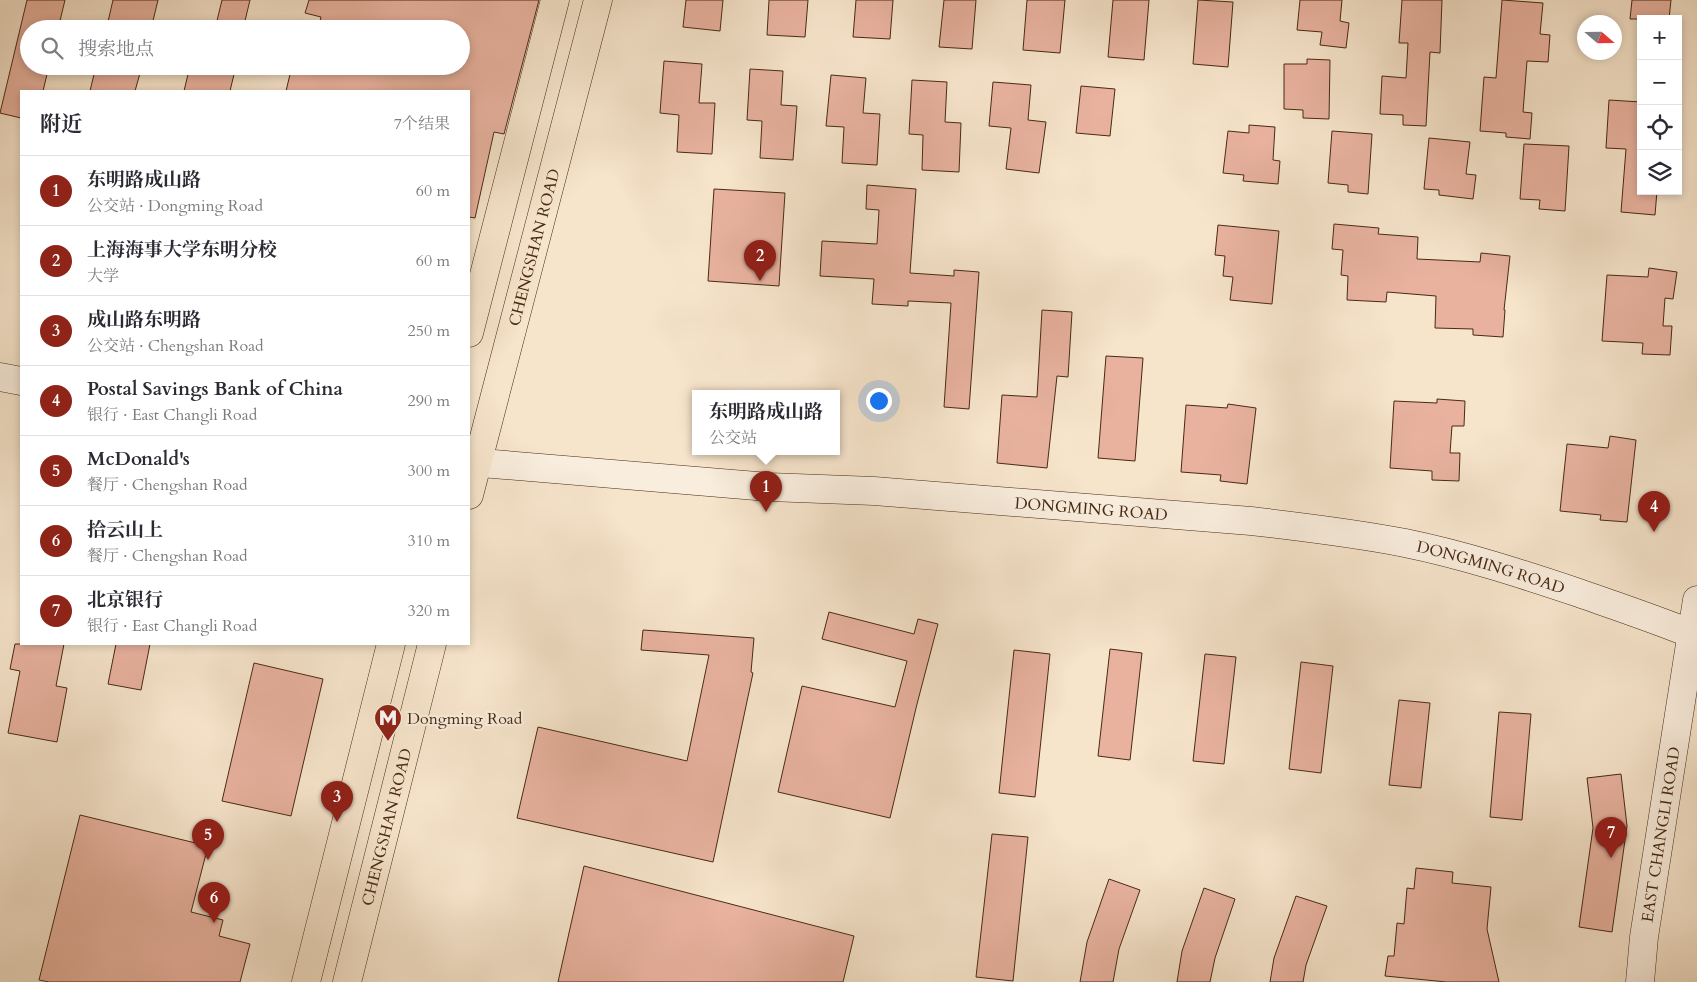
<!DOCTYPE html>
<html lang="zh">
<head>
<meta charset="utf-8">
<style>
  :root { --surface:#fff; --page:#f2f2f3; --text:#2b2b33; --muted:#7c7c81; --line:#e1e1e2; --accent:#8f2418 }
  body { margin:0; font-family:Cardo,"Noto Serif SC",serif; background:var(--page); color:var(--text) }
  .controls { position:absolute; right:15px; top:15px; display:grid; overflow:hidden; border-radius:0px; box-shadow:0 2px 8px #0003 }
  .controls button { width:45px; height:45px; display:grid; place-items:center; padding:0; border:0; border-bottom:1px solid var(--line); background:var(--surface); color:var(--text); font:25px sans-serif }
  .compass { position:absolute; left:1577px; top:15px; width:45px; height:45px; border-radius:50%; background:var(--surface); box-shadow:0 2px 8px #0003; rotate:110deg }
  .you { position:absolute; left:878px; top:400px; width:18px; height:18px; margin:-12px; border:4px solid #fff; border-radius:50%; background:#1a73e8; box-shadow:0 0 0 8px #1a73e833 }
  .badge { display:grid; place-items:center; width:32px; height:32px; border-radius:50%; background:var(--accent); color:#fff; font-size:16px; font-weight:700 }
  .pin { position:absolute; translate:-50% -41px; filter:drop-shadow(0 1px 2px #0008) }
  .pin::after { content:''; position:absolute; top:26px; width:18px; height:15px; background:inherit; clip-path:polygon(0 0,100% 0,50% 100%) }
  .popup { position:absolute; left:692px; top:390px; width:148px; height:65px; box-sizing:border-box; display:grid; place-content:center; border-radius:0px; background:var(--surface); filter:drop-shadow(0 1px 4px #0005); font-size:16px; white-space:nowrap; color:var(--muted) }
  .popup b { font-size:19px; color:var(--text) }
  .popup::after { content:''; position:absolute; left:50%; top:100%; margin-left:-10px; border:10px solid transparent; border-top-color:var(--surface) }
  .list { margin:0; padding:0; list-style:none }
  h2 { display:flex; justify-content:space-between; align-items:center; height:65px; margin:0; padding:0 20px; font-size:21px }
  h2 small { font-size:16px; font-weight:400; color:var(--muted) }
  .list li { display:grid; grid-template-columns:32px 1fr auto; gap:15px; align-items:center; box-sizing:border-box; height:70px; padding:0 20px; border-top:1px solid var(--line) }
  .list b { display:block; font-size:19px; white-space:nowrap }
  .list p { margin:0; font-size:16px; white-space:nowrap; color:var(--muted) }
  .list em { font-size:16px; font-style:normal; color:var(--muted) }
  .icon { flex:none; width:28px; height:28px; fill:none; stroke:currentColor; stroke-width:2; stroke-linecap:round; stroke-linejoin:round }
  .map { position:relative; flex:none; width:1697px; height:982px; overflow:hidden }
  .search { position:absolute; background:var(--surface); box-shadow:0 2px 8px #0003; left:20px; top:20px; width:450px; height:55px; display:flex; align-items:center; gap:12px; box-sizing:border-box; padding:0 18px; border-radius:28px; color:var(--muted); font-size:19px }
  .panel { position:absolute; background:var(--surface); box-shadow:0 2px 8px #0003; left:20px; top:90px; width:450px; height:555px; border-radius:0px }
  .map>svg:first-child { display:block }
  .building { fill:#e8b29f; stroke:#482a14 }
  .lines { fill:none; stroke-linecap:round; stroke-linejoin:round }
  .secondary-casing { stroke:#482a14; stroke-width:29 }
  .primary-casing { stroke:#482a14; stroke-width:29 }
  .secondary { stroke:#f9eddd; stroke-width:28 }
  .primary { stroke:#f6e4cb; stroke-width:28 }
  .labels { text-anchor:middle; stroke-width:4.5; stroke-linejoin:round; paint-order:stroke }
  .street-label { font-size:16px; fill:#482a14; stroke:#f9eddd }
  .poi-label { font-size:16px; fill:#482a14; stroke:#f9eddd; text-anchor:start }
</style>
</head>
<body>
<div class="map">
<svg width="1697" height="982" viewBox="0 0 1697 982">
  <rect width="100%" height="100%" fill="#f6e4cb"/>
  <filter id="stains"><feTurbulence type="fractalNoise" baseFrequency=".004" numOctaves="4"/><feColorMatrix values="0 0 0 0 .2 0 0 0 0 .09 0 0 0 0 .02 0 0 0 .5 -.17"/></filter>
  <radialGradient id="worn" r=".72"><stop offset=".6" stop-color="#630" stop-opacity="0"/><stop offset="1" stop-color="#630" stop-opacity=".3"/></radialGradient>
  <path class="building" d="M 27,0 L 65,0 L 58,29 L 29,29 L 29,66 L 49,66 L 43,91 L 21,91 L 21,118 L 0,113 Z
    M 113,0 L 158,0 L 151,29 L 117,29 L 107,26 Z
    M 222,0 L 250,0 L 243,29 L 215,29 Z
    M 309,0 L 539,0 L 504,134 L 494,132 L 475,218 L 469,217 L 469,91 L 286,91 L 292,66 L 461,66 L 461,29 L 333,29 L 319,26 L 321,17 L 305,13 Z
    M 686,0 L 723,0 L 720,31 L 683,27 Z
    M 769,0 L 808,0 L 805,37 L 767,35 Z
    M 856,0 L 893,0 L 890,39 L 853,37 Z
    M 944,0 L 976,0 L 972,49 L 939,47 Z
    M 1027,0 L 1065,0 L 1060,53 L 1023,50 Z
    M 1113,0 L 1149,0 L 1144,60 L 1108,57 Z
    M 1198,0 L 1233,2 L 1228,67 L 1193,64 Z
    M 1300,0 L 1342,0 L 1340,21 L 1349,23 L 1346,48 L 1320,45 L 1322,32 L 1297,30 Z
    M 1402,0 L 1442,0 L 1440,53 L 1430,52 L 1426,126 L 1403,125 L 1403,115 L 1380,114 L 1382,76 L 1406,78 L 1408,43 L 1399,43 Z
    M 1502,0 L 1543,3 L 1540,34 L 1550,35 L 1548,62 L 1527,61 L 1523,112 L 1532,113 L 1530,139 L 1506,137 L 1506,133 L 1480,131 L 1484,77 L 1496,78 Z
    M 1632,0 L 1671,0 L 1669,19 L 1630,19 Z
    M 1307,59 L 1330,60 L 1329,119 L 1303,118 L 1303,110 L 1284,109 L 1284,64 L 1307,64 Z
    M 664,61 L 702,64 L 699,103 L 715,103 L 712,154 L 677,152 L 679,115 L 660,113 Z
    M 96,66 L 142,66 L 135,91 L 90,91 Z
    M 190,66 L 236,66 L 230,91 L 184,91 Z
    M 750,69 L 783,71 L 781,105 L 797,106 L 793,160 L 760,158 L 762,121 L 747,120 Z
    M 831,75 L 866,78 L 863,113 L 880,114 L 877,165 L 842,163 L 844,127 L 826,126 Z
    M 912,80 L 947,82 L 945,122 L 961,123 L 959,172 L 922,170 L 923,135 L 909,134 Z
    M 993,82 L 1031,85 L 1028,120 L 1046,122 L 1039,173 L 1006,169 L 1011,128 L 989,126 Z
    M 1081,86 L 1115,89 L 1110,136 L 1076,133 Z
    M 1609,100 L 1641,102 L 1641,191 L 1657,191 L 1655,215 L 1621,212 L 1626,149 L 1606,148 Z
    M 1249,125 L 1275,127 L 1273,160 L 1280,161 L 1278,184 L 1243,181 L 1244,175 L 1223,173 L 1228,131 L 1249,133 Z
    M 1332,131 L 1372,134 L 1368,194 L 1348,192 L 1348,185 L 1328,183 Z
    M 1429,138 L 1470,142 L 1466,174 L 1476,175 L 1473,199 L 1439,195 L 1439,190 L 1424,189 Z
    M 1524,144 L 1569,146 L 1565,211 L 1539,209 L 1540,200 L 1520,199 Z
    M 867,185 L 916,189 L 910,273 L 954,276 L 954,270 L 979,272 L 969,409 L 944,407 L 951,303 L 908,301 L 908,306 L 872,304 L 874,279 L 820,276 L 822,241 L 877,244 L 879,210 L 866,209 Z
    M 714,189 L 785,193 L 779,286 L 708,281 Z
    M 1334,224 L 1379,228 L 1378,234 L 1418,237 L 1417,259 L 1480,262 L 1481,253 L 1510,256 L 1504,310 L 1505,310 L 1503,337 L 1473,335 L 1473,329 L 1435,328 L 1436,296 L 1387,292 L 1386,302 L 1347,300 L 1348,276 L 1341,275 L 1343,250 L 1332,249 Z
    M 1218,225 L 1279,231 L 1272,304 L 1230,300 L 1233,277 L 1223,276 L 1225,256 L 1215,255 Z
    M 1649,268 L 1677,272 L 1673,299 L 1665,298 L 1663,326 L 1672,326 L 1670,355 L 1642,354 L 1643,343 L 1602,341 L 1607,275 L 1648,277 Z
    M 1042,310 L 1072,312 L 1068,377 L 1057,376 L 1047,468 L 997,463 L 1002,395 L 1037,397 Z
    M 1106,356 L 1143,358 L 1135,461 L 1098,458 Z
    M 1437,399 L 1465,401 L 1464,426 L 1452,426 L 1450,453 L 1460,453 L 1459,481 L 1432,480 L 1432,471 L 1390,468 L 1394,401 L 1437,403 Z
    M 1228,404 L 1256,408 L 1247,484 L 1220,481 L 1221,475 L 1181,472 L 1186,405 L 1227,408 Z
    M 1610,436 L 1636,440 L 1627,522 L 1600,520 L 1601,515 L 1560,511 L 1567,444 L 1608,448 Z
    M 829,612 L 914,634 L 918,619 L 938,624 L 917,704 L 890,818 L 778,792 L 802,686 L 895,707 L 907,661 L 822,639 Z
    M 643,630 L 754,638 L 751,672 L 753,673 L 713,862 L 517,818 L 538,727 L 687,761 L 709,655 L 641,650 Z
    M 15,644 L 64,644 L 56,686 L 67,688 L 57,742 L 8,733 L 20,671 L 10,669 Z
    M 116,644 L 150,644 L 141,690 L 108,684 Z
    M 1110,649 L 1142,653 L 1130,760 L 1098,756 Z
    M 1014,650 L 1050,654 L 1035,797 L 999,793 Z
    M 1205,654 L 1236,657 L 1224,764 L 1193,761 Z
    M 1301,662 L 1333,666 L 1321,773 L 1289,769 Z
    M 254,663 L 323,679 L 291,816 L 222,801 Z
    M 1399,700 L 1430,703 L 1421,788 L 1389,785 Z
    M 1499,712 L 1531,714 L 1522,820 L 1490,817 Z
    M 1621,774 L 1627,826 L 1612,932 L 1579,927 L 1593,828 L 1587,778 Z
    M 80,815 L 208,846 L 191,912 L 223,920 L 219,936 L 250,944 L 240,982 L 49,982 L 39,980 Z
    M 992,834 L 1028,837 L 1013,981 L 976,977 Z
    M 584,866 L 854,936 L 843,982 L 558,982 Z
    M 1416,868 L 1453,872 L 1452,883 L 1491,887 L 1487,929 L 1499,982 L 1447,982 L 1385,976 L 1388,956 L 1394,956 L 1397,923 L 1404,924 L 1407,888 L 1414,889 Z
    M 1109,879 L 1140,890 L 1119,949 L 1113,982 L 1080,982 L 1087,942 Z
    M 1204,888 L 1235,899 L 1215,958 L 1210,982 L 1177,982 L 1182,951 Z
    M 1296,896 L 1327,906 L 1306,965 L 1303,982 L 1270,982 L 1274,958 Z"/>
  <g class="lines">
    <defs>
      <g id="secondary">
        <path d="M 0,377 L 21,381"/>
        <path id="s1" d="M 469,462 L 769,487 L 874,491 L 1251,521 C 1303,527 1354,533 1405,543 C 1464,555 1522,574 1579,593 C 1619,607 1658,620 1697,636"/>
        <path id="s2" d="M 1640,982 L 1644,937 L 1697,600"/>
      </g>
      <g id="primary">
        <path d="M 469,333 L 555,0"/>
        <path id="s3" d="M 469,495 L 598,0"/>
        <path d="M 306,982 L 391,644"/>
        <path id="s4" d="M 347,982 L 432,644"/>
      </g>
    </defs>
    <use href="#secondary" class="secondary-casing"/>
    <use href="#primary" class="primary-casing"/>
    <use href="#secondary" class="secondary"/>
    <use href="#primary" class="primary"/>
  </g>
  <defs>
    <symbol id="metro-pin" viewBox="-11 -11 22 30"><path d="M0 17L-7.5 6A9.5 9.5 0 1 1 7.5 6Z" fill="#8f2418" stroke="#f9eddd"/><path d="M-5.5 5V-5H-3L0 0L3-5H5.5V5H3V-.5L0 4L-3-.5V5Z" fill="#fff"/></symbol>
  </defs>
  <g fill-rule="evenodd">
    <use href="#metro-pin" x="372" y="702" width="32" height="43"/>
  </g>
  <g class="labels">
    <g class="street-label">
      <text dy="6" stroke="none"><textPath href="#s3" startOffset="256">CHENGSHAN ROAD</textPath></text>
      <text dy="6" stroke="none"><textPath href="#s1" startOffset="624">DONGMING ROAD</textPath></text>
      <text dy="6" stroke="none"><textPath href="#s1" startOffset="1029">DONGMING ROAD</textPath></text>
      <text dy="6" stroke="none"><textPath href="#s4" startOffset="160">CHENGSHAN ROAD</textPath></text>
      <text dy="6" stroke="none"><textPath href="#s2" startOffset="149">EAST CHANGLI ROAD</textPath></text>
    </g>
    <g class="poi-label">
      <text x="407" y="724">Dongming Road</text>
    </g>
  </g>
  <rect width="100%" height="100%" filter="url(#stains)"/>
  <rect width="100%" height="100%" fill="url(#worn)"/>
</svg>
<div class="controls">
<button>+</button>
<button>−</button>
<button><svg class="icon" aria-label="locate" viewBox="0 0 24 24"><circle cx="12" cy="12" r="6"/><path d="M12 2v4M12 18v4M2 12h4M18 12h4"/></svg></button>
<button><svg class="icon" aria-label="layers" viewBox="0 0 24 24"><path d="M12 4l9 5-9 5-9-5zM3 14l9 5 9-5"/></svg></button>
</div>
<svg class="compass" viewBox="-18 -18 36 36"><path d="M0-13l5 13h-10z" fill="#e53935"/><path d="M0 13l5-13h-10z" fill="#7c7c81"/></svg>
<div class="you"></div>
<div class="pin badge" style="left:766px;top:512px">1</div>
<div class="popup"><b>东明路成山路</b>公交站</div>
<div class="pin badge" style="left:760px;top:281px">2</div>
<div class="pin badge" style="left:337px;top:822px">3</div>
<div class="pin badge" style="left:1654px;top:532px">4</div>
<div class="pin badge" style="left:208px;top:860px">5</div>
<div class="pin badge" style="left:214px;top:923px">6</div>
<div class="pin badge" style="left:1611px;top:858px">7</div>
<div class="search"><svg class="icon" aria-label="search" viewBox="0 0 24 24"><circle cx="10" cy="10" r="6"/><path d="M15 15l6 6"/></svg>搜索地点</div>
<section class="panel">
<h2>附近<small>7个结果</small></h2>
<ul class="list">
<li><span class="badge">1</span><div><b>东明路成山路</b><p>公交站 · Dongming Road</p></div><em>60 m</em></li>
<li><span class="badge">2</span><div><b>上海海事大学东明分校</b><p>大学</p></div><em>60 m</em></li>
<li><span class="badge">3</span><div><b>成山路东明路</b><p>公交站 · Chengshan Road</p></div><em>250 m</em></li>
<li><span class="badge">4</span><div><b>Postal Savings Bank of China</b><p>银行 · East Changli Road</p></div><em>290 m</em></li>
<li><span class="badge">5</span><div><b>McDonald's</b><p>餐厅 · Chengshan Road</p></div><em>300 m</em></li>
<li><span class="badge">6</span><div><b>拾云山上</b><p>餐厅 · Chengshan Road</p></div><em>310 m</em></li>
<li><span class="badge">7</span><div><b>北京银行</b><p>银行 · East Changli Road</p></div><em>320 m</em></li>
</ul>
</section>
</div>
</body>
</html>
